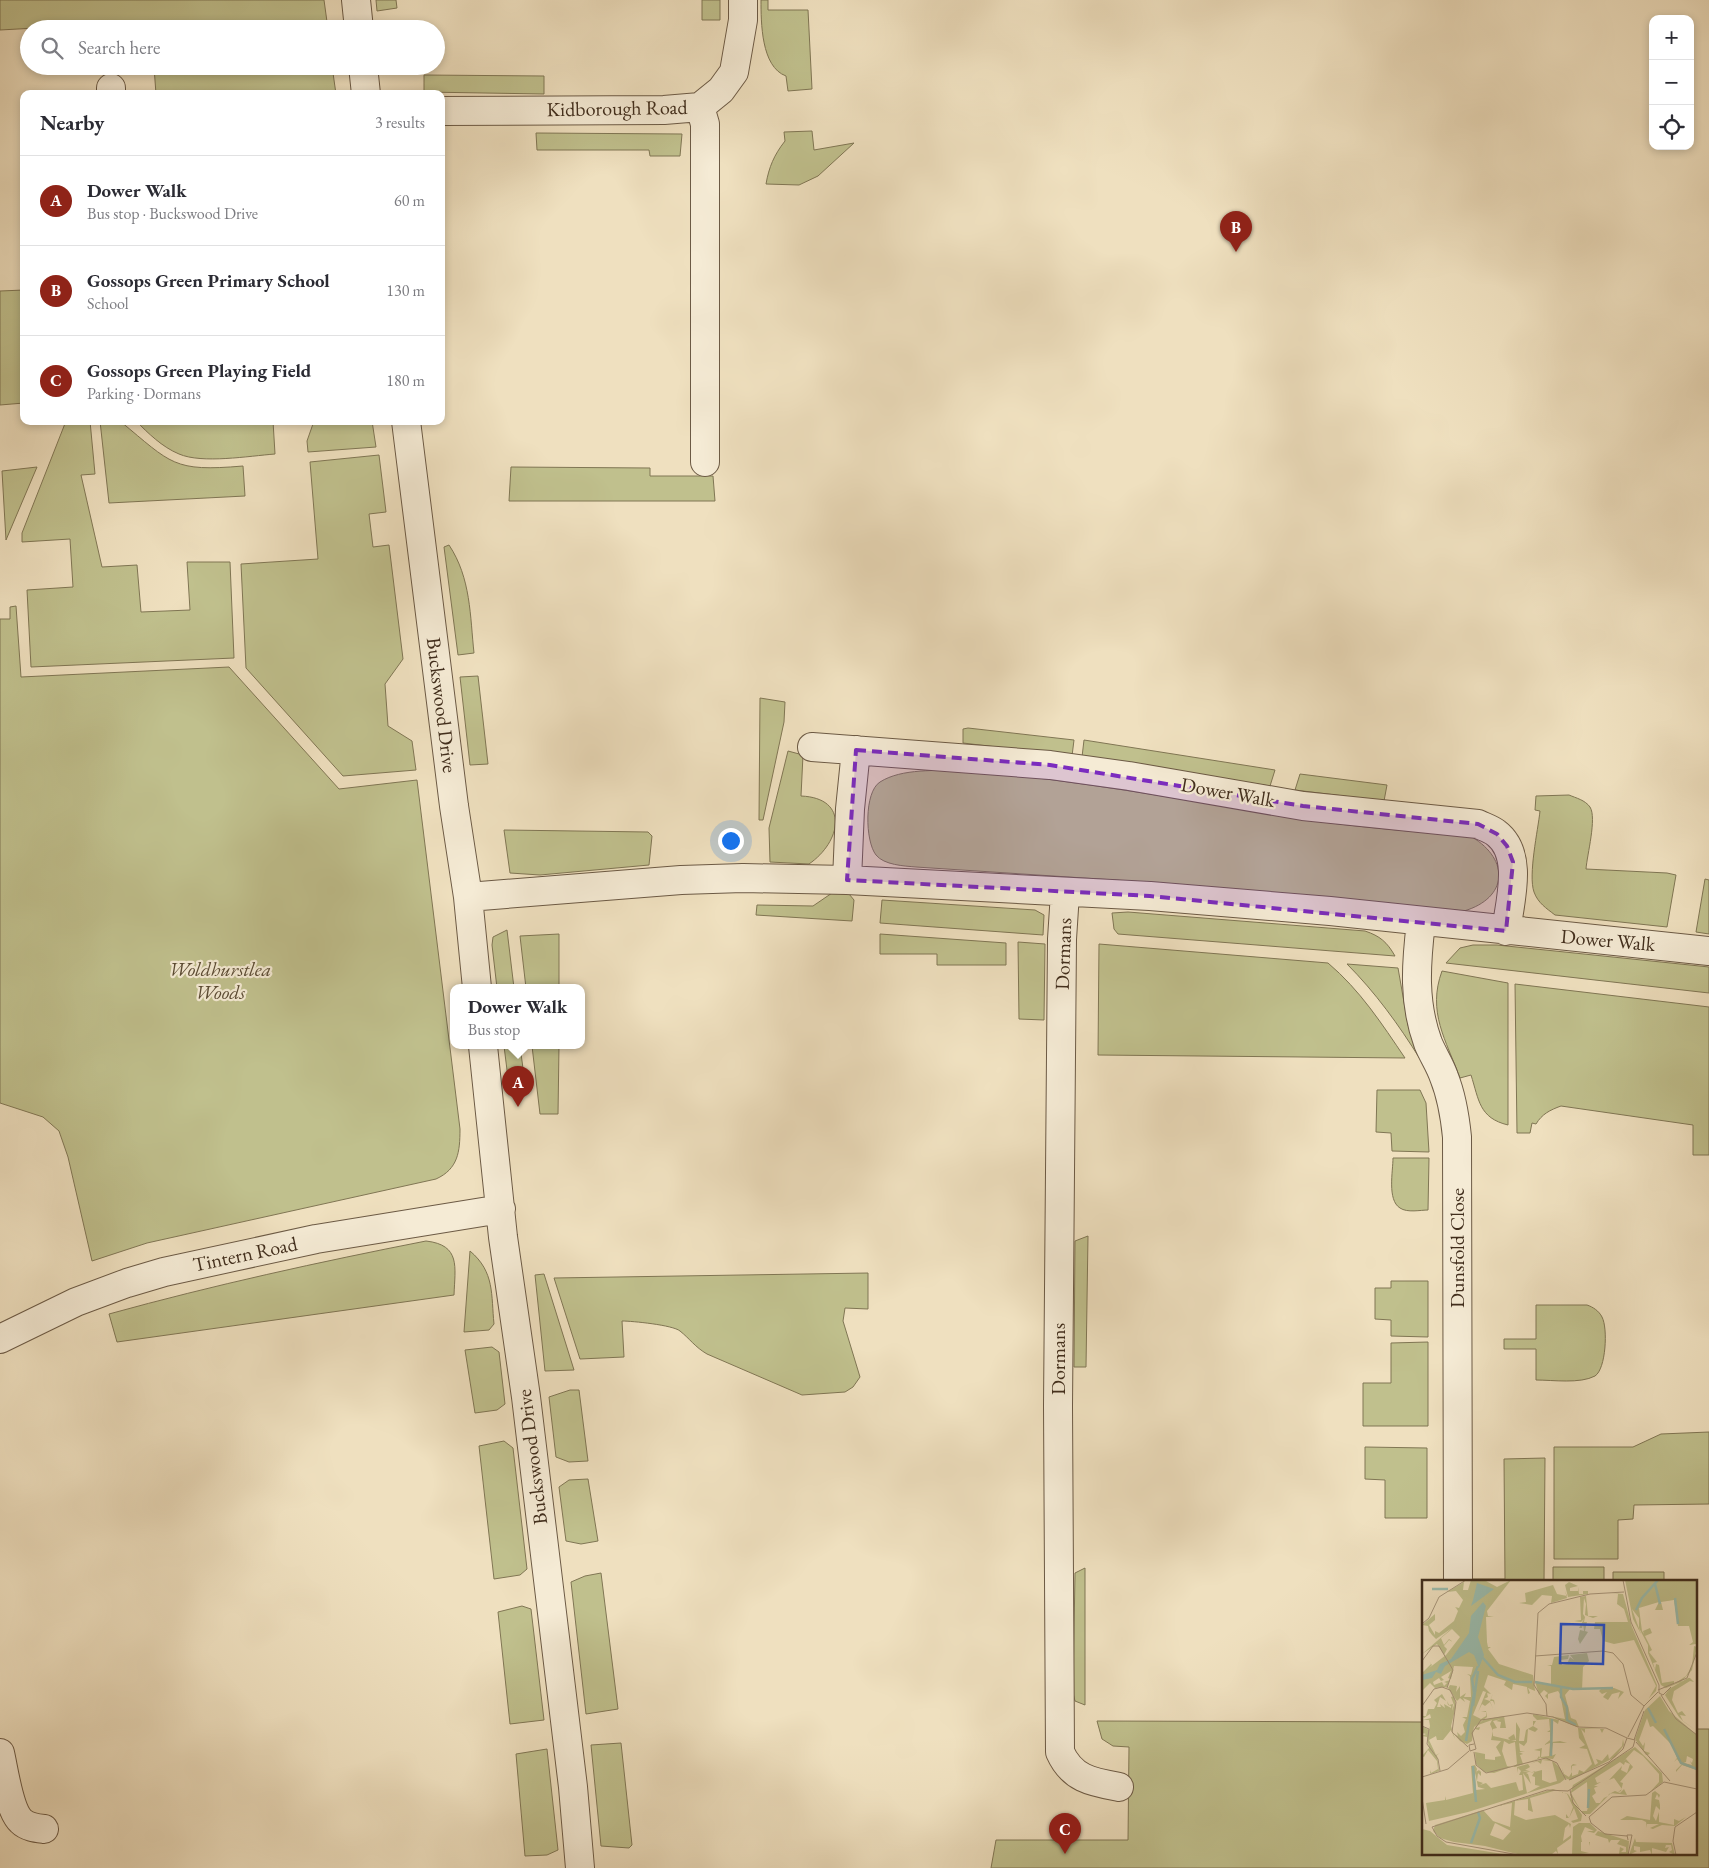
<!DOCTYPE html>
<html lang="en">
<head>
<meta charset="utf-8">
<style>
  :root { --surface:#fff; --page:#f2f2f3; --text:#2b2b33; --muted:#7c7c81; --line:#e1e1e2; --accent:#8f2418 }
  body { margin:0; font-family:"EB Garamond",serif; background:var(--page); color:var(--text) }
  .controls { position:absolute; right:15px; top:15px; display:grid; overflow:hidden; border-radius:10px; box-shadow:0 2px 8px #0003 }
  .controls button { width:45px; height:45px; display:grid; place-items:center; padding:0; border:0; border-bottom:1px solid var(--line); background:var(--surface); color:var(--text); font:25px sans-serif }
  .you { position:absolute; left:730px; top:840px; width:18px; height:18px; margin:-12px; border:4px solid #fff; border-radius:50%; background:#1a73e8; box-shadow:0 0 0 8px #1a73e833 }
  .badge { display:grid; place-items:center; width:32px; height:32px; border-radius:50%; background:var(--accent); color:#fff; font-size:16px; font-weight:700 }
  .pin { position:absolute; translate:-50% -41px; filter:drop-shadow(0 1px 2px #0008) }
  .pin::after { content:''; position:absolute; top:26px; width:18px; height:15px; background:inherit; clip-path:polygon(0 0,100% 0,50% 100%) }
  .popup { position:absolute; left:450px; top:984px; width:135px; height:65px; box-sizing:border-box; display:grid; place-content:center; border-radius:10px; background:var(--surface); filter:drop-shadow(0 1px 4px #0005); font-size:16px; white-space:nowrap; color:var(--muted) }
  .popup b { font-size:19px; color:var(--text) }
  .popup::after { content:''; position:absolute; left:50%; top:100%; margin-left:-10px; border:10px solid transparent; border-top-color:var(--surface) }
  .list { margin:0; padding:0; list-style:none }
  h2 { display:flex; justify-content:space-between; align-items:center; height:65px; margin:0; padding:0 20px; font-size:21px }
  h2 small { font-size:16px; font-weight:400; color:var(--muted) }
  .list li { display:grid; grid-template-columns:32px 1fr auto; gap:15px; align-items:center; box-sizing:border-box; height:90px; padding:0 20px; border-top:1px solid var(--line) }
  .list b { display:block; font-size:19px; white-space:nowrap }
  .list p { margin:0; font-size:16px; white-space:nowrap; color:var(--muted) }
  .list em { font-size:16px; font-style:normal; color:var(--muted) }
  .icon { flex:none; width:28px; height:28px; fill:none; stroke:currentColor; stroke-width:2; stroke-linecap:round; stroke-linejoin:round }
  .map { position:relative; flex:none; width:1709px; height:1868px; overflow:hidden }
  .search { position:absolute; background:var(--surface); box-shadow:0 2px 8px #0003; left:20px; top:20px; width:425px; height:55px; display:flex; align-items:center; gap:12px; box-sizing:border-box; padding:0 18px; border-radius:28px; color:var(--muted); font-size:19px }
  .panel { position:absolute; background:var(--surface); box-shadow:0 2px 8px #0003; left:20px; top:90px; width:425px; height:335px; border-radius:10px }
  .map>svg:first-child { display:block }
  .green { fill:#c0c08d; stroke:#807654 }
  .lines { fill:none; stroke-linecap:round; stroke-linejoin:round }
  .minor-casing { stroke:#6c5a45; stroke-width:30 }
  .minor { stroke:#f5ebd5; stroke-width:28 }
  .marked { fill:#7b2cbf; fill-opacity:0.2; stroke:#7b2cbf; stroke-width:4; stroke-dasharray:10 6; stroke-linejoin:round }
  .labels { text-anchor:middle; stroke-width:4.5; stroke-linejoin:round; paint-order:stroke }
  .street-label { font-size:20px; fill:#402d1c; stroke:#f5ebd5 }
  .park-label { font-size:20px; font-style:italic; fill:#5a4a33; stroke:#f5ebd5 }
  .inset-river { fill:none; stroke:#9abdaf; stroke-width:2.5 }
  .inset-road { fill:none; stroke:#a9987e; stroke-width:1 }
  .view { fill:#1d4ed8; fill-opacity:0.15; stroke:#1d4ed8; stroke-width:2.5 }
  .inset-edge { fill:none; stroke:#402d1c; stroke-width:2.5 }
</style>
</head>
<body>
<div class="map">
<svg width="1709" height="1868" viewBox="0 0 1709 1868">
  <rect width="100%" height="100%" fill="#efe0bf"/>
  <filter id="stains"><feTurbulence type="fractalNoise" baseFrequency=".004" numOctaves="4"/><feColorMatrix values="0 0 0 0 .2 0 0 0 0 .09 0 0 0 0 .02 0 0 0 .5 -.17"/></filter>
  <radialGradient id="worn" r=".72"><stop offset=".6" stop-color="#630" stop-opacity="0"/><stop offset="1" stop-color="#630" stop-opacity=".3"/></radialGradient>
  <path class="green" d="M 0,0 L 324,0 L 328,29 L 36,28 L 0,30 Z
    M 376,0 L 396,0 L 397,8 L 377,11 Z
    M 702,0 L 720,0 L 720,20 L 702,20 Z
    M 761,0 L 768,0 L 768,10 L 808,10 L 812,89 L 788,91 L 786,76 C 761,67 761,22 761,0 Z
    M 123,66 L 332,66 L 336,94 L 156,94 L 154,67 L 123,68 Z
    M 424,75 L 544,76 L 544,94 L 424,92 Z
    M 812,131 L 814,150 L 854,143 L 818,176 L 799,185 L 766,184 C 769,167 774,155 785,141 L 784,132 Z
    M 536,133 L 682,134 L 680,156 L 650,156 L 649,150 L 537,150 Z
    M 24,290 L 24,403 L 0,405 L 0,291 Z
    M 66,421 L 90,421 L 95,474 L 81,475 L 102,567 L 137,565 L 141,612 L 190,610 L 187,562 L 230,562 L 234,658 L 31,667 L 27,590 L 73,587 L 70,539 L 22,542 L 22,533 Z
    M 100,421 L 120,421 C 172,464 173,472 243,466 L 245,496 L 109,503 Z
    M 136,421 L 273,421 L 275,454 C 249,456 202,464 179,454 C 162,447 148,433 136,421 Z
    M 314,421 L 372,421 L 376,447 L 308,452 L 307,441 Z
    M 379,455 L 386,512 L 369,514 L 373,547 L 389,545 L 403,659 L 385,684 L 388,726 L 412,741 L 416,770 L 343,776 L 246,668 L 241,564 L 318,559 L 310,462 Z
    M 37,467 L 6,540 L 2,471 Z
    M 511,467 L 650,468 L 650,476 L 713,476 L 715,501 L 509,501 Z
    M 449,545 C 471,578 470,616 474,653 L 458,655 L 444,547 Z
    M 16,606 L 21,677 L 229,667 L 339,789 L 417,780 L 460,1129 C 460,1152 458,1169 436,1179 L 147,1243 L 92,1261 L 68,1157 L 59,1131 L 43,1117 L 0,1103 L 0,619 L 10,619 L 10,607 Z
    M 478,676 L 488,764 L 470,765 L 460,677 Z
    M 760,698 L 785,702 L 784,722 L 763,820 L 759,820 Z
    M 968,728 L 1074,740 L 1072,756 L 963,743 L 963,729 Z
    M 1084,740 L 1275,770 L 1270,786 L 1082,757 Z
    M 788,751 L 803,755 L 801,796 C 850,798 841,842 809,864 L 770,862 L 769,828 Z
    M 963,770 C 1078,780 1190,801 1303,819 C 1360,828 1416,831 1472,837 C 1510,860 1508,898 1464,911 L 1145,882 L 916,867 C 904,866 884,865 876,855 C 865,841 864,792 880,782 C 902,768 937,771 963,770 Z
    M 1300,774 L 1387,785 L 1384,801 L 1295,790 Z
    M 1569,795 C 1576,798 1585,800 1590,807 C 1597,818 1587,855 1586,869 L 1667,873 L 1676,875 L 1667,927 L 1555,915 C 1546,908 1538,903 1534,892 C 1528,875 1538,830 1540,811 L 1535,810 L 1536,796 Z
    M 504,830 L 648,832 L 652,836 L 649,865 L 540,875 L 510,873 Z
    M 1705,879 L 1709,880 L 1709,934 L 1696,932 Z
    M 832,893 L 849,894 L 854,900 L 852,921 L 756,915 L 757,905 L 813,906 Z
    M 882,900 L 1035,910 L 1044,915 L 1043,935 L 880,923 Z
    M 1128,912 L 1365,931 C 1380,936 1387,942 1395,956 L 1118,934 L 1114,929 L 1112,913 Z
    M 507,930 L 514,988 L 497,988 L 492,945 L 493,937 Z
    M 559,934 L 559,988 L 526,988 L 520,936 Z
    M 880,934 L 1006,943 L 1006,965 L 937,965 L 937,954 L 880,954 Z
    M 1018,942 L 1045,944 L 1044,1020 L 1019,1019 Z
    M 1099,944 L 1328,963 C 1360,990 1382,1024 1405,1058 L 1098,1055 Z
    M 1473,945 L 1497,945 L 1709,967 L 1709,993 L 1446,963 L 1460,948 Z
    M 1347,964 L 1398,968 L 1408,1025 L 1420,1059 C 1399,1025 1375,992 1347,964 Z
    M 1442,971 L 1508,983 L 1508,1125 C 1479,1118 1479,1100 1471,1075 L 1460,1078 C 1446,1040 1427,1012 1442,971 Z
    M 1515,984 L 1709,1007 L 1709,1155 L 1693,1155 L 1693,1125 L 1561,1106 C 1550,1110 1542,1114 1536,1124 L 1532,1123 L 1530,1133 L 1517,1133 Z
    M 504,1046 L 520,1046 L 524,1076 L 508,1078 Z
    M 532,1046 L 559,1046 L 558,1114 L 540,1114 Z
    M 1377,1090 L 1420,1090 L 1426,1103 L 1429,1152 L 1392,1151 L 1391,1133 L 1376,1132 Z
    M 1393,1158 L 1429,1158 L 1428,1210 C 1421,1210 1407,1213 1400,1208 C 1387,1200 1393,1171 1393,1158 Z
    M 1088,1236 L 1086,1367 L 1074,1367 L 1075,1241 Z
    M 426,1241 C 461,1245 455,1267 454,1295 L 117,1342 L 109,1314 C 214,1285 319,1262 426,1241 Z
    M 470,1251 C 495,1272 491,1295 494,1324 L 489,1330 L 464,1332 Z
    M 868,1273 L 868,1309 L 845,1308 L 843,1321 L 860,1377 L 853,1387 L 845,1392 L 802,1395 L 707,1354 C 695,1347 690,1339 680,1331 C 673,1325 632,1321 622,1321 L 624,1357 L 580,1359 L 554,1278 Z
    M 544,1274 L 574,1370 L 545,1371 L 535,1275 Z
    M 1391,1281 L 1428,1281 L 1428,1337 L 1391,1336 L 1391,1320 L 1375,1319 L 1375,1288 L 1391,1288 Z
    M 1536,1305 L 1587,1305 C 1593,1307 1599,1311 1602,1317 C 1608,1328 1606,1369 1595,1376 C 1580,1384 1553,1380 1536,1380 L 1536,1349 L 1504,1349 L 1504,1339 L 1536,1339 Z
    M 1428,1342 L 1428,1426 L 1363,1426 L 1363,1383 L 1391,1383 L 1391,1343 Z
    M 492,1347 L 499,1352 L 505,1404 L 497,1410 L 475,1413 L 465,1350 Z
    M 570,1390 L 579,1390 L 588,1461 L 569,1462 L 556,1457 L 549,1397 Z
    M 1709,1432 L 1709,1504 L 1634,1505 L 1633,1519 L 1618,1520 L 1618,1559 L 1554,1559 L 1554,1447 L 1633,1447 L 1661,1434 Z
    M 504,1441 L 513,1448 L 527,1569 L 520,1575 L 494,1579 L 479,1446 Z
    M 1365,1447 L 1427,1448 L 1427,1518 L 1385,1518 L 1385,1480 L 1365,1479 Z
    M 1545,1458 L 1544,1582 L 1472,1582 L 1472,1579 L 1505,1579 L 1504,1459 Z
    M 588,1479 L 598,1541 L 581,1544 L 566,1541 L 559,1487 L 569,1480 Z
    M 1553,1567 L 1604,1567 L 1604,1582 L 1553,1582 Z
    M 1085,1568 L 1085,1705 L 1075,1701 L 1073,1693 L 1075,1573 Z
    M 1613,1572 L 1664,1572 L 1664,1582 L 1613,1582 Z
    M 601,1573 L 618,1709 L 586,1714 L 571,1582 L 585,1576 Z
    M 522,1606 L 531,1609 L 544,1720 L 510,1724 L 498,1612 Z
    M 1097,1721 L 1423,1722 L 1423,1854 L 1695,1854 L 1695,1729 L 1709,1729 L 1709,1868 L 991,1868 L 996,1840 L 1128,1840 L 1129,1747 L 1113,1746 L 1102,1739 Z
    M 621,1743 L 632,1845 L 629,1848 L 601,1846 L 591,1745 Z
    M 547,1749 L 558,1850 L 547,1855 L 525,1856 L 516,1754 Z"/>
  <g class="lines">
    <defs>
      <path id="minor" d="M 356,0 L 359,29
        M 363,66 L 366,94
        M 111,94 L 111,88
        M 700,107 L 705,124 L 705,462
        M 441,111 L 664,110 L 700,107 L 721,90 L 734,72 L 743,20 L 743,0
        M 406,421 L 454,806 L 468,897 L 477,988
        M 812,747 L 1050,765 L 1129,776 L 1303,806 L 1478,824 C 1484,827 1491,829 1496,833 C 1524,854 1510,901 1506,931
        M 847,880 L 850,809 L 856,750
        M 1065,893 L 1062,939 L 1058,1406 L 1060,1752 C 1072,1779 1092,1782 1119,1787
        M 468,897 L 681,880 L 743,878 L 847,880 L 1150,896 L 1330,911 L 1709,951
        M 1421,922 C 1416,964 1413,1002 1428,1043 C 1433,1055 1440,1065 1444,1077 C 1452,1097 1455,1117 1457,1137 L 1458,1582
        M 483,1046 L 503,1237 L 526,1397 L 573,1787 L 580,1868
        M 0,1339 L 76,1302 L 127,1283 L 164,1272 L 316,1239 L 501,1209
        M 0,1753 C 4,1770 9,1810 21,1821 C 27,1827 36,1828 44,1829"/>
    </defs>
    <use href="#minor" class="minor-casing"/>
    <use href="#minor" class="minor"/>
  </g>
  <path class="marked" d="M 856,750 L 1050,765 L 1303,806 L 1478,824 L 1497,834 L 1507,846 L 1513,862 L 1506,931 L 1150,896 L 847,880 Z"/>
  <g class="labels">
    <g class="street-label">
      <text transform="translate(617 108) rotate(-1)" y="7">Kidborough Road</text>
      <text transform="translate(442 705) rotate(83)" y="7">Buckswood Drive</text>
      <text transform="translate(1228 792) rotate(10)" y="7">Dower Walk</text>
      <text transform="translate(1608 940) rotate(5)" y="7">Dower Walk</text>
      <text transform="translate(1063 954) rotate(-88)" y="7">Dormans</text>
      <text transform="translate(1457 1248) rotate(-90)" y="7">Dunsfold Close</text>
      <text transform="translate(245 1254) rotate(-12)" y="7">Tintern Road</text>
      <text transform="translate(1058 1359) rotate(-90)" y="7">Dormans</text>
      <text transform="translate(532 1457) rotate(-97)" y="7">Buckswood Drive</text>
    </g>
    <g class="park-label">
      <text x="220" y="976">Woldhurstlea<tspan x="220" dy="23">Woods</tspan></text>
    </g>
  </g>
  <g transform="translate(1422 1580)">
    <rect width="275" height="275" fill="#efe0bf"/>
    <path d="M 49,0 L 64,1 L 75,7 L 89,0 L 65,31 L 66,36 L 72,37 L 64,37 L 65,62 L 66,67 L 69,67 L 66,69 L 77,84 L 111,95 L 113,111 L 106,108 L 108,113 L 106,114 L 105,107 L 91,104 L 90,110 L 82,105 L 84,101 L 66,95 L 62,107 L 69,114 L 65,113 L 66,117 L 62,119 L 68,121 L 71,113 L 69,119 L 72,120 L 73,125 L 71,121 L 68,121 L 71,129 L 68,122 L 63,126 L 60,124 L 56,132 L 64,112 L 61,111 L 51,135 L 59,139 L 64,136 L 64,132 L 59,132 L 64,131 L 65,137 L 52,147 L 50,161 L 45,164 L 38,161 L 32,154 L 36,156 L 35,152 L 39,156 L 43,152 L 41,145 L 44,139 L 40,137 L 45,137 L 48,121 L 41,118 L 43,122 L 38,118 L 35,121 L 26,108 L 28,105 L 35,106 L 34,112 L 38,106 L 38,112 L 42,112 L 38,112 L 38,117 L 44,113 L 42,117 L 49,117 L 48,96 L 45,94 L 49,95 L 51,87 L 32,86 L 29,99 L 26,98 L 29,91 L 19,97 L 22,100 L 19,101 L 17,98 L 11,102 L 12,105 L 20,102 L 22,106 L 25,103 L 22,102 L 28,100 L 25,107 L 13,108 L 8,103 L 0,111 L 0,93 L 9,84 L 7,81 L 10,85 L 7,88 L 24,75 L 38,57 L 30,49 L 19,58 L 22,65 L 27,59 L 31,62 L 27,60 L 22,66 L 25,69 L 22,75 L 15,64 L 0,74 L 30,48 L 14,59 L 10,55 L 7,57 L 10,55 L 7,51 L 6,46 L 0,45 L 13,34 L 13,40 L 7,45 L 13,55 L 13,51 L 17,53 L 32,41 L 36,31 L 34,28 L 33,27 L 37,28 L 41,20 L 34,11 L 25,12 L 42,2 L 41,10 L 46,10 ZM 203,0 L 275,0 L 274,64 L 267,65 L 271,62 L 267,46 L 256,46 L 252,20 L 239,22 L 241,30 L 233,30 L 237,22 L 217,28 L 220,51 L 222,54 L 221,51 L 228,48 L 230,53 L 223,56 L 230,70 L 227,72 L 235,82 L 231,83 L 233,90 L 234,84 L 237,85 L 240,103 L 252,101 L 252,104 L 264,96 L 270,86 L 272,66 L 275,67 L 270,90 L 259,102 L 244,108 L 239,105 L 226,73 L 226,65 L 217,48 L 217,38 L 210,29 L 219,54 L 211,39 ZM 147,2 L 156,6 L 148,8 L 148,11 L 156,11 L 156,7 L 157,14 L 161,14 L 161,11 L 166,11 L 166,14 L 146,17 L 143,5 ZM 131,5 L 135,14 L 145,16 L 143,11 L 145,18 L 129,23 L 130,16 L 120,15 L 110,25 L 97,23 L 104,22 L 103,13 ZM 190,13 L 201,14 L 210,47 L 235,105 L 234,111 L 227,118 L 234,106 L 212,60 L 192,64 L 181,61 L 178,49 L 172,49 L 173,42 L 206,42 L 202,29 L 195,24 L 196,14 ZM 164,16 L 166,36 L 176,36 L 171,38 L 163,35 L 164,24 L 162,18 L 161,34 L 163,37 L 162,42 L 165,42 L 163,51 L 166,52 L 158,64 L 156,59 L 158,50 L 162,51 L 161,44 L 160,48 L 157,48 L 162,39 L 159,42 L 152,41 L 159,40 L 158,17 ZM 165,73 L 167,81 L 161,87 L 160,110 L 148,109 L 143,115 L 149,138 L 154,140 L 157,147 L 171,147 L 155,147 L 128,136 L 143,139 L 138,114 L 136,111 L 126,114 L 126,119 L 123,116 L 126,113 L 122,110 L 117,115 L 113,101 L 129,105 L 129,86 L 125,85 L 130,85 L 132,77 L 147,75 L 146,79 L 139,80 L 140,85 L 145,84 L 148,77 L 152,80 L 148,75 ZM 266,98 L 268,98 L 272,102 L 268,101 L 252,111 L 250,120 L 256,133 L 260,131 L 264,136 L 258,135 L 261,141 L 275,151 L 262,142 L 257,137 L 243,115 L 247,109 ZM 180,108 L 192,108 L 202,112 L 196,119 L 198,112 L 190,114 L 186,120 L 181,117 L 185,112 L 180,114 L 177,111 ZM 20,114 L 24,121 L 18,117 L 15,127 L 19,127 L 18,124 L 23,128 L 22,124 L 29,128 L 29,126 L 26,125 L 25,121 L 27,125 L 31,124 L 30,131 L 32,125 L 29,117 L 32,116 L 34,126 L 29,146 L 33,159 L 29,150 L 21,160 L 15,160 L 14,156 L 7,160 L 14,175 L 18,173 L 15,175 L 17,191 L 9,194 L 8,193 L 8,190 L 9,193 L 16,189 L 15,181 L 6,170 L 2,177 L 0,176 L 7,168 L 5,157 L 0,156 L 4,154 L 0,153 L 0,146 L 7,150 L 8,146 L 7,140 L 1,140 L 9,138 L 8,134 L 2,138 L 0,136 L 4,136 L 6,129 L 12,129 L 15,123 L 12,120 ZM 238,116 L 247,131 L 275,155 L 275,190 L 260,185 L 254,192 L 254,190 L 260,184 L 262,183 L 270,185 L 268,181 L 270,183 L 271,179 L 265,176 L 264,182 L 259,184 L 255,179 L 252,182 L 255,178 L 250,165 L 231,146 L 228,147 L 225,138 L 217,160 L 221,166 L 223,162 L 222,171 L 228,173 L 226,175 L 224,175 L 213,159 L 223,130 ZM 111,134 L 137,140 L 136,144 L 130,140 L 130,162 L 138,161 L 145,163 L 131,163 L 129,176 L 134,174 L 131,179 L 119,178 L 118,177 L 118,171 L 112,170 L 120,168 L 119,177 L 127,176 L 128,163 L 122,165 L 128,160 L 128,152 L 125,152 L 128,150 L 127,139 L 115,140 L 111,136 L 111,140 ZM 82,136 L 84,148 L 78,148 L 79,142 L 74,141 L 79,139 L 71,141 L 75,148 L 71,149 L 71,156 L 88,160 L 86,158 L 92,154 L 94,160 L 89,161 L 94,161 L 94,142 L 98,149 L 97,161 L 102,161 L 104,150 L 111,146 L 111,141 L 114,141 L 111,146 L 116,149 L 113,152 L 106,149 L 105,162 L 102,166 L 97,163 L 98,171 L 103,172 L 97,172 L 101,174 L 98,175 L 101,184 L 115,179 L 117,176 L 118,178 L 116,179 L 93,187 L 91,187 L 95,184 L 93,162 L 87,164 L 82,161 L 80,171 L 85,186 L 89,187 L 72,193 L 62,192 L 54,184 L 53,172 L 63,174 L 63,179 L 73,180 L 73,177 L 79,176 L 74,167 L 79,161 L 69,160 L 71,151 L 68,144 L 70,140 L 56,145 L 54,148 L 58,147 L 57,150 L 53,149 L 53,147 L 60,140 ZM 156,148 L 182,149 L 180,153 L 178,149 L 163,149 L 163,153 L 159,149 L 173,185 L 176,183 L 174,179 L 180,181 L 186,174 L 187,179 L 200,166 L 201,159 L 197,156 L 201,159 L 202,165 L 193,177 L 149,200 L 145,199 L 142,197 L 140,188 L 142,194 L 147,197 L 150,192 L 149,186 L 151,184 L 155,185 L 150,186 L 150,196 L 156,194 L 157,190 L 162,192 L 170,184 L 165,169 L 157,168 L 163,165 L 157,158 ZM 213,167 L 240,193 L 241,202 L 228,212 L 237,202 L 237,194 L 221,176 L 219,180 L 221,176 L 212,170 L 201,182 L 204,179 L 211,187 L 198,202 L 201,203 L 199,211 L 196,212 L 200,209 L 192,198 L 187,200 L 200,186 L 199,190 L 205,193 L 208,184 L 203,182 L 202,185 L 198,182 L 173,198 L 175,203 L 179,202 L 172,206 L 176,206 L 172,208 L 174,213 L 170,216 L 174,223 L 178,223 L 182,218 L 186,216 L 187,214 L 193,211 L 198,213 L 202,209 L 205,215 L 189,213 L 168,234 L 161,234 L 148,215 L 151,205 ZM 165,202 L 166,227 L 165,231 L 159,231 L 149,213 ZM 127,179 L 133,183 L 138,188 L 143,199 L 138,203 L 46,232 L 7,241 L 4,223 L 23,220 L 23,216 L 24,220 L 51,213 L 49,186 L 53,185 L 55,189 L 53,197 L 54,210 L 63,209 L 56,207 L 54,197 L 54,192 L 57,190 L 59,192 L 59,196 L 56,193 L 55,201 L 61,203 L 58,205 L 64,203 L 69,208 L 94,202 L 97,211 L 101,210 L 100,195 L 97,195 L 99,191 L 96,188 L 96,193 L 95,187 L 106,184 L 108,187 L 103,190 L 107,190 L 100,192 L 109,191 L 104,193 L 106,194 L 109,204 L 101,193 L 105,213 L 118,206 L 113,205 L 113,197 L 110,196 L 113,191 L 108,193 L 120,190 L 120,200 L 128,203 L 135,201 L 130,181 L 120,180 L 119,184 L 115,181 L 108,184 L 119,180 ZM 131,209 L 146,214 L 160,235 L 159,241 L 151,243 L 149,241 L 156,239 L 152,228 L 147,238 L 144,238 L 144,234 L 147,238 L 151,227 L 145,214 L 135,210 L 108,218 L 111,232 L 106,230 L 106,219 L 93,221 L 92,235 L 104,240 L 133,235 L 149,244 L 148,248 L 147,244 L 143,248 L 141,261 L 149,255 L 149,258 L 135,268 L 136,274 L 134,271 L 130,274 L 99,275 L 63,266 L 32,262 L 18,258 L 11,251 L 13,245 L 61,230 L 71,241 L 88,247 L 90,223 L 76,226 ZM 73,243 L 89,251 L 81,260 L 68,255 ZM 233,211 L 238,215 L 237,218 L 235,214 L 233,219 L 237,220 L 238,225 L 238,230 L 234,226 L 231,236 L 234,241 L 237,232 L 237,242 L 252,245 L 252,239 L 257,241 L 264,237 L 253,246 L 240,245 L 233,248 L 231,249 L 228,248 L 237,244 L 225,244 L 225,248 L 224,242 L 220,240 L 198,240 L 205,236 L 228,240 L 230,213 ZM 157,243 L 168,243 L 175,250 L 172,253 L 168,252 L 165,251 L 172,251 L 163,247 L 159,256 L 160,262 L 168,262 L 168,266 L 167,262 L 159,262 L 159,271 L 167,273 L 150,275 L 151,247 ZM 0,249 L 8,251 L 25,265 L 87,275 L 0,275 ZM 176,251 L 207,261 L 206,275 L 197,274 L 198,267 L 202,269 L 199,272 L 204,272 L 204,267 L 195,264 L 198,260 L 189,260 L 187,263 L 186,259 L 173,255 ZM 213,258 L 214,262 L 250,263 L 253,275 L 247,272 L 250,270 L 249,265 L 244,265 L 243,268 L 247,267 L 244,272 L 230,268 L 230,275 L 228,270 L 218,272 L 218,267 L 212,266 L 212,270 L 215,271 L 207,275 Z" fill="#c0c08d" fill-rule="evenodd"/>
    <path d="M 55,3 L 72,9 L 49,26 L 51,20 ZM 61,22 L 64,26 L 56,57 L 62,75 L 57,88 L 52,75 L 47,72 L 23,86 L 19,94 L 14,92 L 10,98 L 0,100 L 0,95 L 15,90 L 18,84 L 29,79 L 47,53 L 49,36 Z" fill="#9abdaf"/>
    <path class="inset-river" d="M 233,4 L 238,24M 10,9 L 26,9M 253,18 L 256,44M 214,30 L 220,18 L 236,0M 60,77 L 76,95 L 93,102 L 110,102M 113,102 L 151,109 L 191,108M 139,107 L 139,117 L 145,127 L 145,140 L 154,145M 51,126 L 56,91M 226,128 L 234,143M 242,149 L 259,183 L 275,189M 44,161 L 52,113 L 50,99 L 56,86M 129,176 L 130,139M 51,186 L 54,222M 166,228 L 167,209M 49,263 L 58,238 L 56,232"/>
    <path class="inset-road" d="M 201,0 L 209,42 L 237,105 L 237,113 L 241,115 L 249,107M 0,44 L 7,38 L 17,17 L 44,0M 113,76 L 181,71 L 191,73 L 201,84 L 209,115 L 222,126M 0,81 L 11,66 L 17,66 L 31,90 L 25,108M 236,110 L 265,98 L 275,72M 239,115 L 254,139 L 275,155M 0,126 L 12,109 L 20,107 L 28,110 L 34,122 L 30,152 L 46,167M 125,136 L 124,124 L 112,105 L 116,33 L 127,24 L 168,14 L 202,12M 0,146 L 7,149 L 5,164 L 16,179 L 18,191M 206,157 L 222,126 L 236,112M 212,160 L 222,131M 214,162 L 248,201M 52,164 L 47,165 L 48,171 L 54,169 L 50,153 L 59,140 L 105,133 L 131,137 L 156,147 L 184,148 L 205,158M 52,172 L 54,185 L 64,193 L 124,178 L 135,183 L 144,200M 0,197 L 26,189 L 47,171M 148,210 L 151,223 L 164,236M 0,218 L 4,244M 10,247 L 125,210 L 146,211 L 211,167 L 213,160 L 205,158 L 201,169 L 187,182 L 147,200M 10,247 L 15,256 L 24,262 L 97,275M 205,256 L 183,254 L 169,243 L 167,237 L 190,217 L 224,215 L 242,202 L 275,209M 206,260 L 205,255 L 210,255 L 206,275M 254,275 L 251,261 L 253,247 L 275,232"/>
    <path class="view" d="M 139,44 L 182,45 L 181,84 L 138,83 Z"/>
    <rect width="275" height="275" class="inset-edge"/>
  </g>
  <rect width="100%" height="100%" filter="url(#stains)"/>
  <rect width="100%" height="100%" fill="url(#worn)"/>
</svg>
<div class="controls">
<button>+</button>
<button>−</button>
<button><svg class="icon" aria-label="locate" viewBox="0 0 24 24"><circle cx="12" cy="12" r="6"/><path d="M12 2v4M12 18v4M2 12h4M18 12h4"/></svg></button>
</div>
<div class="you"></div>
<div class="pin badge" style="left:518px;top:1107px">A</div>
<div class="popup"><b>Dower Walk</b>Bus stop</div>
<div class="pin badge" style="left:1236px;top:252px">B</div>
<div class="pin badge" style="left:1065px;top:1854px">C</div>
<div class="search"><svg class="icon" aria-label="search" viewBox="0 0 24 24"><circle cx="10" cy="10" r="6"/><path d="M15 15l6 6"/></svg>Search here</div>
<section class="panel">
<h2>Nearby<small>3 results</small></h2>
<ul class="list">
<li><span class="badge">A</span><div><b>Dower Walk</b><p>Bus stop · Buckswood Drive</p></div><em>60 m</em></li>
<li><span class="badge">B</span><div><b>Gossops Green Primary School</b><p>School</p></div><em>130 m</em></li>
<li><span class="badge">C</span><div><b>Gossops Green Playing Field</b><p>Parking · Dormans</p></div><em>180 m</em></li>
</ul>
</section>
</div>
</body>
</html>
